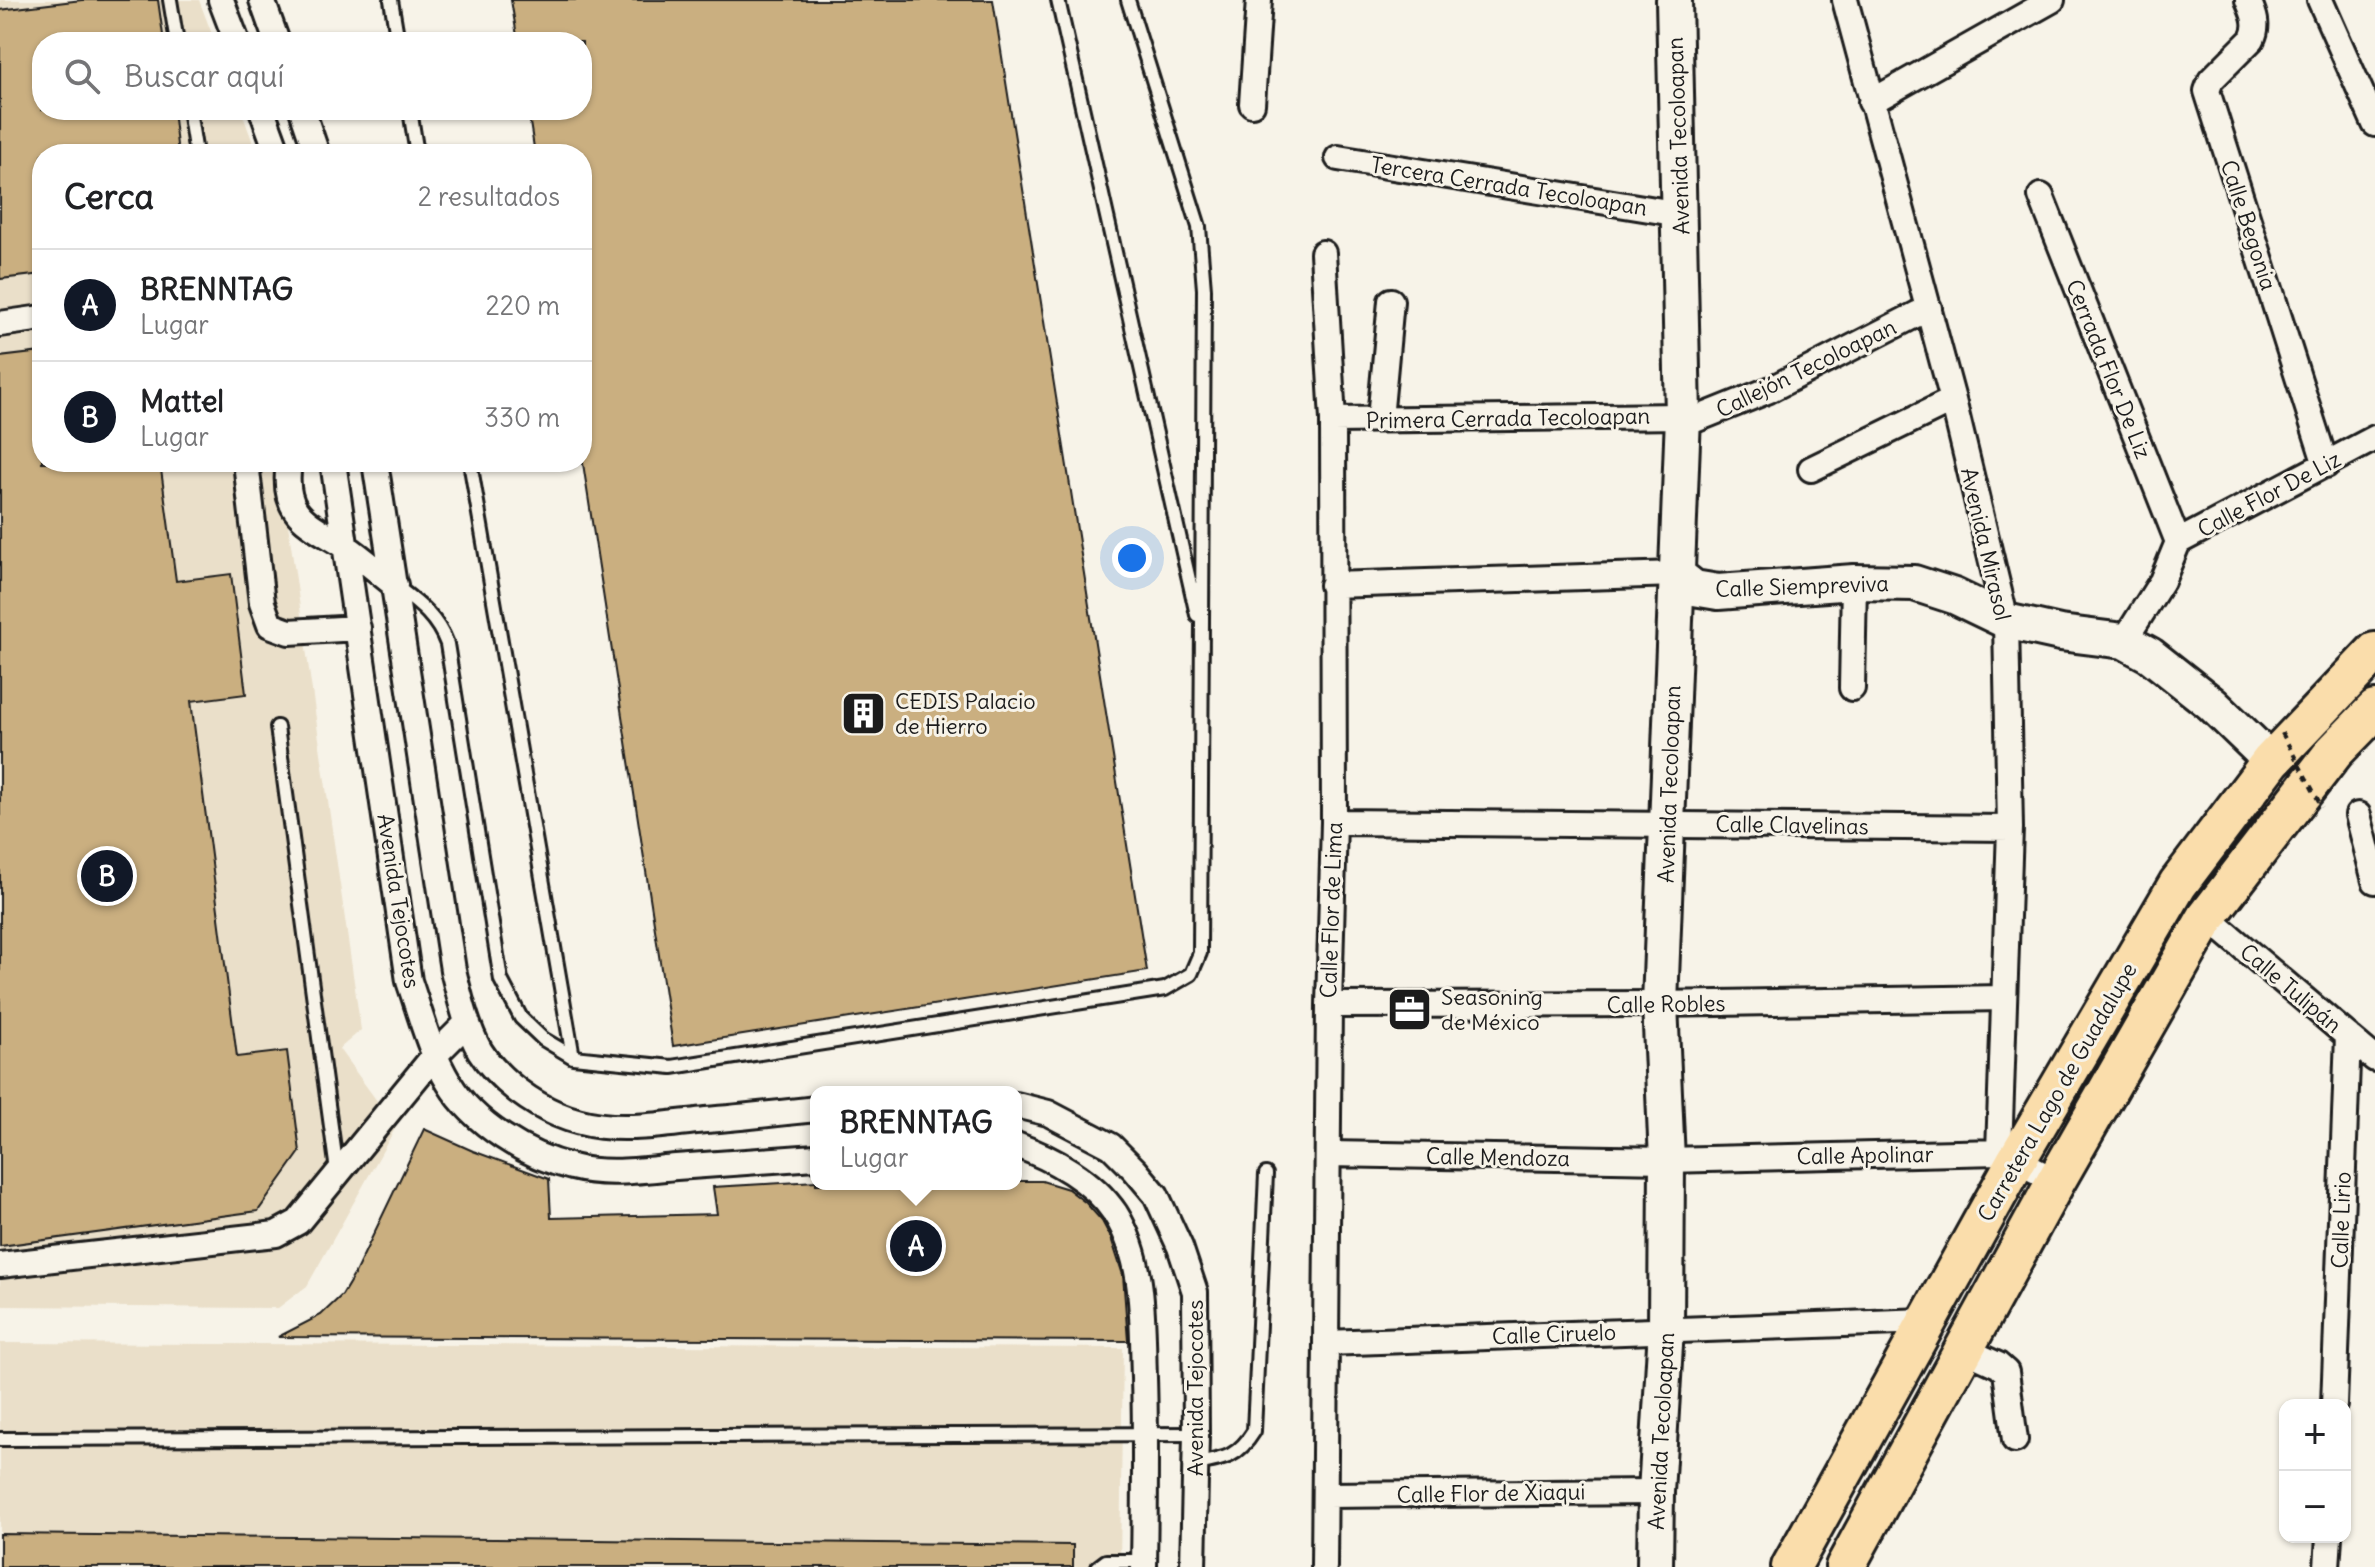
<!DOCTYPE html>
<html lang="es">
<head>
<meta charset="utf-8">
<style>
  :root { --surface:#fff; --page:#f6f6f6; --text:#202124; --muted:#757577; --line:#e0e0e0; --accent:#111827 }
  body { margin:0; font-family:Delius,sans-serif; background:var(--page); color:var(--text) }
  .controls { position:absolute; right:24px; bottom:24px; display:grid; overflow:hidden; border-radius:16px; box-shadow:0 2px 6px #0004 }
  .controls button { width:72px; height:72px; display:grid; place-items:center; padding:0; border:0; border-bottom:2px solid var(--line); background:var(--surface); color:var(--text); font:40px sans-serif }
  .you { position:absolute; left:1132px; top:558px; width:28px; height:28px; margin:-20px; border:6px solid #fff; border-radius:50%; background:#1a73e8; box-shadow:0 0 0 12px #1a73e833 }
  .badge { display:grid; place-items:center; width:52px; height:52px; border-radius:50%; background:var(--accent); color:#fff; font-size:26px; font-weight:700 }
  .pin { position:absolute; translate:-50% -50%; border:4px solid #fff; box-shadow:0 2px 8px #0006 }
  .popup { position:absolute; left:810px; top:1086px; width:212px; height:104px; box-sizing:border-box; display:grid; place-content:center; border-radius:16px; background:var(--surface); filter:drop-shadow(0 2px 6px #0005); font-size:26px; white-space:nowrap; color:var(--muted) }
  .popup b { font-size:30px; color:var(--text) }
  .popup::after { content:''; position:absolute; left:50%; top:100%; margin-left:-16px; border:16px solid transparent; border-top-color:var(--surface) }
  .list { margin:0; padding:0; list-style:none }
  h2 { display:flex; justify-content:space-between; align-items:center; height:104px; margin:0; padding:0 32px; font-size:34px }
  h2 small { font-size:26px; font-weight:400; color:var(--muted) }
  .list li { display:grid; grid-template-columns:52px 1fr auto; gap:24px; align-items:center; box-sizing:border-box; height:112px; padding:0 32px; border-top:2px solid var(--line) }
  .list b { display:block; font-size:30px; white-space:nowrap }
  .list p { margin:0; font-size:26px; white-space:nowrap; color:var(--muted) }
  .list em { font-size:26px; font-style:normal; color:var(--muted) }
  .icon { flex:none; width:44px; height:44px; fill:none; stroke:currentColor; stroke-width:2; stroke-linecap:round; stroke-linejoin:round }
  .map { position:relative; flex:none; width:2375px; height:1567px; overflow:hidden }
  .search { position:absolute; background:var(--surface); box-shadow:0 2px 6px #0004; left:32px; top:32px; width:560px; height:88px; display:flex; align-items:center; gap:20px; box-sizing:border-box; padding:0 28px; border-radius:32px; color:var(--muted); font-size:30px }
  .panel { position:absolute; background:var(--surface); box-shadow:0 2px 6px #0004; left:32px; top:144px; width:560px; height:328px; border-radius:32px }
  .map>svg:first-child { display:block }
  .built { fill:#eadfc9 }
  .building { fill:#caaf80; stroke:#1c1c1c; stroke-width:2 }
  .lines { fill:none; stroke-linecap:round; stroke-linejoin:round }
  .lane-casing { stroke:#1c1c1c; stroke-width:18 }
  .street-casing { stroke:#1c1c1c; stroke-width:30 }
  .secondary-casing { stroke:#1c1c1c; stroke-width:40 }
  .primary-casing { stroke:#1c1c1c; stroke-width:44 }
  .lane { stroke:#f7f3e8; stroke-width:12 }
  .street { stroke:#f7f3e8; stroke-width:24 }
  .secondary { stroke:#f7f3e8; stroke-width:34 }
  .primary { stroke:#faddab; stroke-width:38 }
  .path-bridge { stroke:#1c1c1c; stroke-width:4; stroke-dasharray:6 6; stroke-linecap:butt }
  .labels { text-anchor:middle; stroke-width:6; stroke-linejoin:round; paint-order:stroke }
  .street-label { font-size:22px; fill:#1c1c1c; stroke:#f7f3e8 }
  .poi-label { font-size:22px; fill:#1c1c1c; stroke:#f7f3e8; text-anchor:start }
</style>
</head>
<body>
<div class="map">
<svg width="2375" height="1567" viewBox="0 0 2375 1567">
  <rect width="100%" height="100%" fill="#f7f3e8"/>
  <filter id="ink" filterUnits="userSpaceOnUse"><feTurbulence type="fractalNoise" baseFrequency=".0125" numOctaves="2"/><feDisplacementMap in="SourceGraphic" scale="16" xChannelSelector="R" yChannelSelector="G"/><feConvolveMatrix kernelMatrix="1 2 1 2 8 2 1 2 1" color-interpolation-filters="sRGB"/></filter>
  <g filter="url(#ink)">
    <path class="built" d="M 0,0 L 199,0 L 215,42 L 42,42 L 42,110 L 241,110 L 257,154 L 42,154 L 42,462 L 279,462 L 361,1030 L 339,1049 L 396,1127 L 307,1286 L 278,1308 L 0,1306 Z
      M 0,1343 L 1123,1348 L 1120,1567 L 0,1567 Z"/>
    <path class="building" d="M 82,0 L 158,0 L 164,42 L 42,42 L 42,110 L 173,110 L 178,154 L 42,154 L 42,274 L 0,279 L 0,10 Z
      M 511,0 L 993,0 L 1147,971 L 673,1046 L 582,457 L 582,154 L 535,154 L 528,110 L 582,110 L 582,42 L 518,42 Z
      M 42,352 L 42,462 L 160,462 L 176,581 L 231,574 L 246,694 L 191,701 L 237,1057 L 287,1051 L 300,1152 L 258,1211 L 0,1246 L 0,357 Z
      M 424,1129 L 473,1151 L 549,1179 L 551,1218 L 717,1214 L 713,1187 L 816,1181 L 816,1184 L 1016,1184 L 1016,1181 L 1042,1181 L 1068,1189 L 1086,1203 L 1102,1221 L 1111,1238 L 1123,1275 L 1128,1341 L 278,1337 L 321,1315 L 342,1295 L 354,1275 Z
      M 0,1534 L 1073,1545 L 1073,1567 L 0,1567 Z"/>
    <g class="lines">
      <defs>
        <path id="lane" d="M 170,0 L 177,42
          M 391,0 L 398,42
          M 1058,0 L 1197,615
          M 189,110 L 196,154
          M 410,110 L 417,154
          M 470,462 L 573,1057
          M 397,587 C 419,604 437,617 447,644 L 501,980 L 521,1018 L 543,1039 L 573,1057 L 672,1067 L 1165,989 L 1191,974 L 1200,953 L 1204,289 L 1199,227 L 1128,0
          M 277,727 L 337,1171
          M 0,1439 L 1196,1434
          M 1196,1464 C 1225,1459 1238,1457 1254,1431 L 1266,1174
          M 1098,1567 L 1106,1561 L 1144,1561"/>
        <path id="street" d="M 221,0 L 237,42
          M 262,0 L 277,42
          M 1845,0 L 1953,400 L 2006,621 L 2010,828 L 1999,1152
          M 2248,0 C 2254,14 2259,25 2252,39 L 2211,80 L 2207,91 L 2326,465
          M 2320,0 L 2375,124
          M 1871,102 L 2052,0
          M 1252,104 L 1259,0
          M 262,110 L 278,154
          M 302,110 L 317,154
          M 1338,158 L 1680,214
          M 2041,196 L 2178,542
          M 1323,253 L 1333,420 L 1334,822 L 1329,1005 L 1324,1567
          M 0,324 L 42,318
          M 1380,419 L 1391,301
          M 1333,420 L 1683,416
          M 1682,425 L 1769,390 L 1929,308
          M 246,462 L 262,603 L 270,625 L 289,632 L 358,628
          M 289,462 C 281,516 307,522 345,546 C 363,558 378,572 395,585
          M 333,462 L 409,981 C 421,1016 430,1052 449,1083 C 474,1124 526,1156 572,1167 C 606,1176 642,1170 676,1167 C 723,1164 769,1160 816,1157
          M 375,462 L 453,970 C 460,998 466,1026 480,1051 C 490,1067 504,1080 518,1091 C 581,1139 633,1128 706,1120 C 743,1117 779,1113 816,1109
          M 1811,469 L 1953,400
          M 1332,585 L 1676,574
          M 2124,641 L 2162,581 L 2178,542 L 2375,438
          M 1852,688 L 1854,582
          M 2358,815 L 2375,881
          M 1334,822 L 2010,828
          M 2207,917 L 2375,1059
          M 1329,1005 L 1660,1004 L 2003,998
          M 1016,1105 L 1048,1113 L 1111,1146 L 1135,1170 L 1156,1195 L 1180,1247 L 1195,1292 L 1196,1434 L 1193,1567
          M 1016,1145 C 1052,1158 1093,1180 1115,1213 C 1146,1262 1142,1323 1144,1378 C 1146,1441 1145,1504 1144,1567
          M 1329,1154 L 1667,1160 L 1999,1152 L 2056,1181
          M 0,1265 L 276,1234 L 298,1222 L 434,1056 L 467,1023
          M 1326,1343 L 1926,1321
          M 1965,1350 L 1998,1365 L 2006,1372 L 2015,1440
          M 2334,1405 L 2348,1036
          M 1326,1495 L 1656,1492
          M 2327,1567 L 2329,1537"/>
        <path id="secondary" d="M 1676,574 L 1694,588 L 1718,592 L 1854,582 L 1914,583 L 1954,596 L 2006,621 L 2060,633 L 2124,641 L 2150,655 L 2212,704 L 2271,761
          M 1655,1567 L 1656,1492 L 1666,1329 L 1667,1160 L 1660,1004 L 1683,416 L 1674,0"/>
        <path id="primary" d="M 1791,1567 L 2016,1161 L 2178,884 L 2271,761 L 2375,652
          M 1845,1567 L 2056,1181 L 2207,917 L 2334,752 L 2375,710"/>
      </defs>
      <use href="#lane" class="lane-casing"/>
      <use href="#street" class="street-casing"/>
      <use href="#secondary" class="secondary-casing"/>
      <use href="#primary" class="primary-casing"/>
      <use href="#lane" class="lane"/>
      <use href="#street" class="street"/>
      <use href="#secondary" class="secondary"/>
      <use href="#primary" class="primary"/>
      <path class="path-bridge" d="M 2282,733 L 2322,807"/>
    </g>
  </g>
  <defs>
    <symbol id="building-square" viewBox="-11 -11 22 22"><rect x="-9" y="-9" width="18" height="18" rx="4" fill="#1c1c1c" stroke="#f7f3e8"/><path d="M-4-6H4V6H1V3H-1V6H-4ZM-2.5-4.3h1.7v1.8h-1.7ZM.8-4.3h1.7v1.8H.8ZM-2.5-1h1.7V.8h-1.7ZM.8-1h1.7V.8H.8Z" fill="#fff"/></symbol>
    <symbol id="office-square" viewBox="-11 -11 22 22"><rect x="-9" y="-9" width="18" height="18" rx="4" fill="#1c1c1c" stroke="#f7f3e8"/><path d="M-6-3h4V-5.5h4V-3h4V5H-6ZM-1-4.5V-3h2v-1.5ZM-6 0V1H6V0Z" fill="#fff"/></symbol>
  </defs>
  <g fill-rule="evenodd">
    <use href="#building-square" x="838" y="688" width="51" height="51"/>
    <use href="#office-square" x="1384" y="984" width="51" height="51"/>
  </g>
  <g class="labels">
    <g class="street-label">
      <text transform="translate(1678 136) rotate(-92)" y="8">Avenida Tecoloapan</text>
      <text transform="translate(1509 186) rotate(9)" y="8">Tercera Cerrada Tecoloapan</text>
      <text transform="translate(2249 225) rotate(72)" y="8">Calle Begonia</text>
      <text transform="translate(1806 368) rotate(-26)" y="8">Callejón Tecoloapan</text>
      <text transform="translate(2109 369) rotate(68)" y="8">Cerrada Flor De Liz</text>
      <text transform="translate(1508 418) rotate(-1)" y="8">Primera Cerrada Tecoloapan</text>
      <text transform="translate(2269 494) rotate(-28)" y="8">Calle Flor De Liz</text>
      <text transform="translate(1986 544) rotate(77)" y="8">Avenida Mirasol</text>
      <text transform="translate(1802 586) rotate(-2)" y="8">Calle Siempreviva</text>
      <text transform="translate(1669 784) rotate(-88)" y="8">Avenida Tecoloapan</text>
      <text transform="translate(1792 825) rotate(1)" y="8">Calle Clavelinas</text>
      <text transform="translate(399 901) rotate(81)" y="8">Avenida Tejocotes</text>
      <text transform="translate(1331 910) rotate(-88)" y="8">Calle Flor de Lima</text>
      <text transform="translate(2291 988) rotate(40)" y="8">Calle Tulipán</text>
      <text transform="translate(1666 1004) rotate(-1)" y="8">Calle Robles</text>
      <text transform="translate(2057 1092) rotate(-60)" y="8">Carretera Lago de Guadalupe</text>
      <text transform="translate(1865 1155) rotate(-1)" y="8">Calle Apolinar</text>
      <text transform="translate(1498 1157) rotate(1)" y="8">Calle Mendoza</text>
      <text transform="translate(2341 1220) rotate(-88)" y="8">Calle Lirio</text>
      <text transform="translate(1554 1334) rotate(-2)" y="8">Calle Ciruelo</text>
      <text transform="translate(1195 1388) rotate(-90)" y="8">Avenida Tejocotes</text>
      <text transform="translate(1661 1431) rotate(-87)" y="8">Avenida Tecoloapan</text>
      <text transform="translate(1491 1493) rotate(-1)" y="8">Calle Flor de Xiaqui</text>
    </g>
    <g class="poi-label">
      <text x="895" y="709">CEDIS Palacio<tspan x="895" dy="25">de Hierro</tspan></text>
      <text x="1441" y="1005">Seasoning<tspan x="1441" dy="25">de México</tspan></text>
    </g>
  </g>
</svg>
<div class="controls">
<button>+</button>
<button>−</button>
</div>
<div class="you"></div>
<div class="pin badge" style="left:916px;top:1246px">A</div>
<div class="popup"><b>BRENNTAG</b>Lugar</div>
<div class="pin badge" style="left:107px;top:876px">B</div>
<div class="search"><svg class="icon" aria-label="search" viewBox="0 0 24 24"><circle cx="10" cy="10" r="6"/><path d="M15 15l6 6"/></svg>Buscar aquí</div>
<section class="panel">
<h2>Cerca<small>2 resultados</small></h2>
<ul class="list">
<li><span class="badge">A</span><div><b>BRENNTAG</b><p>Lugar</p></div><em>220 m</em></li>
<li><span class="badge">B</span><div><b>Mattel</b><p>Lugar</p></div><em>330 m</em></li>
</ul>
</section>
</div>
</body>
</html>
